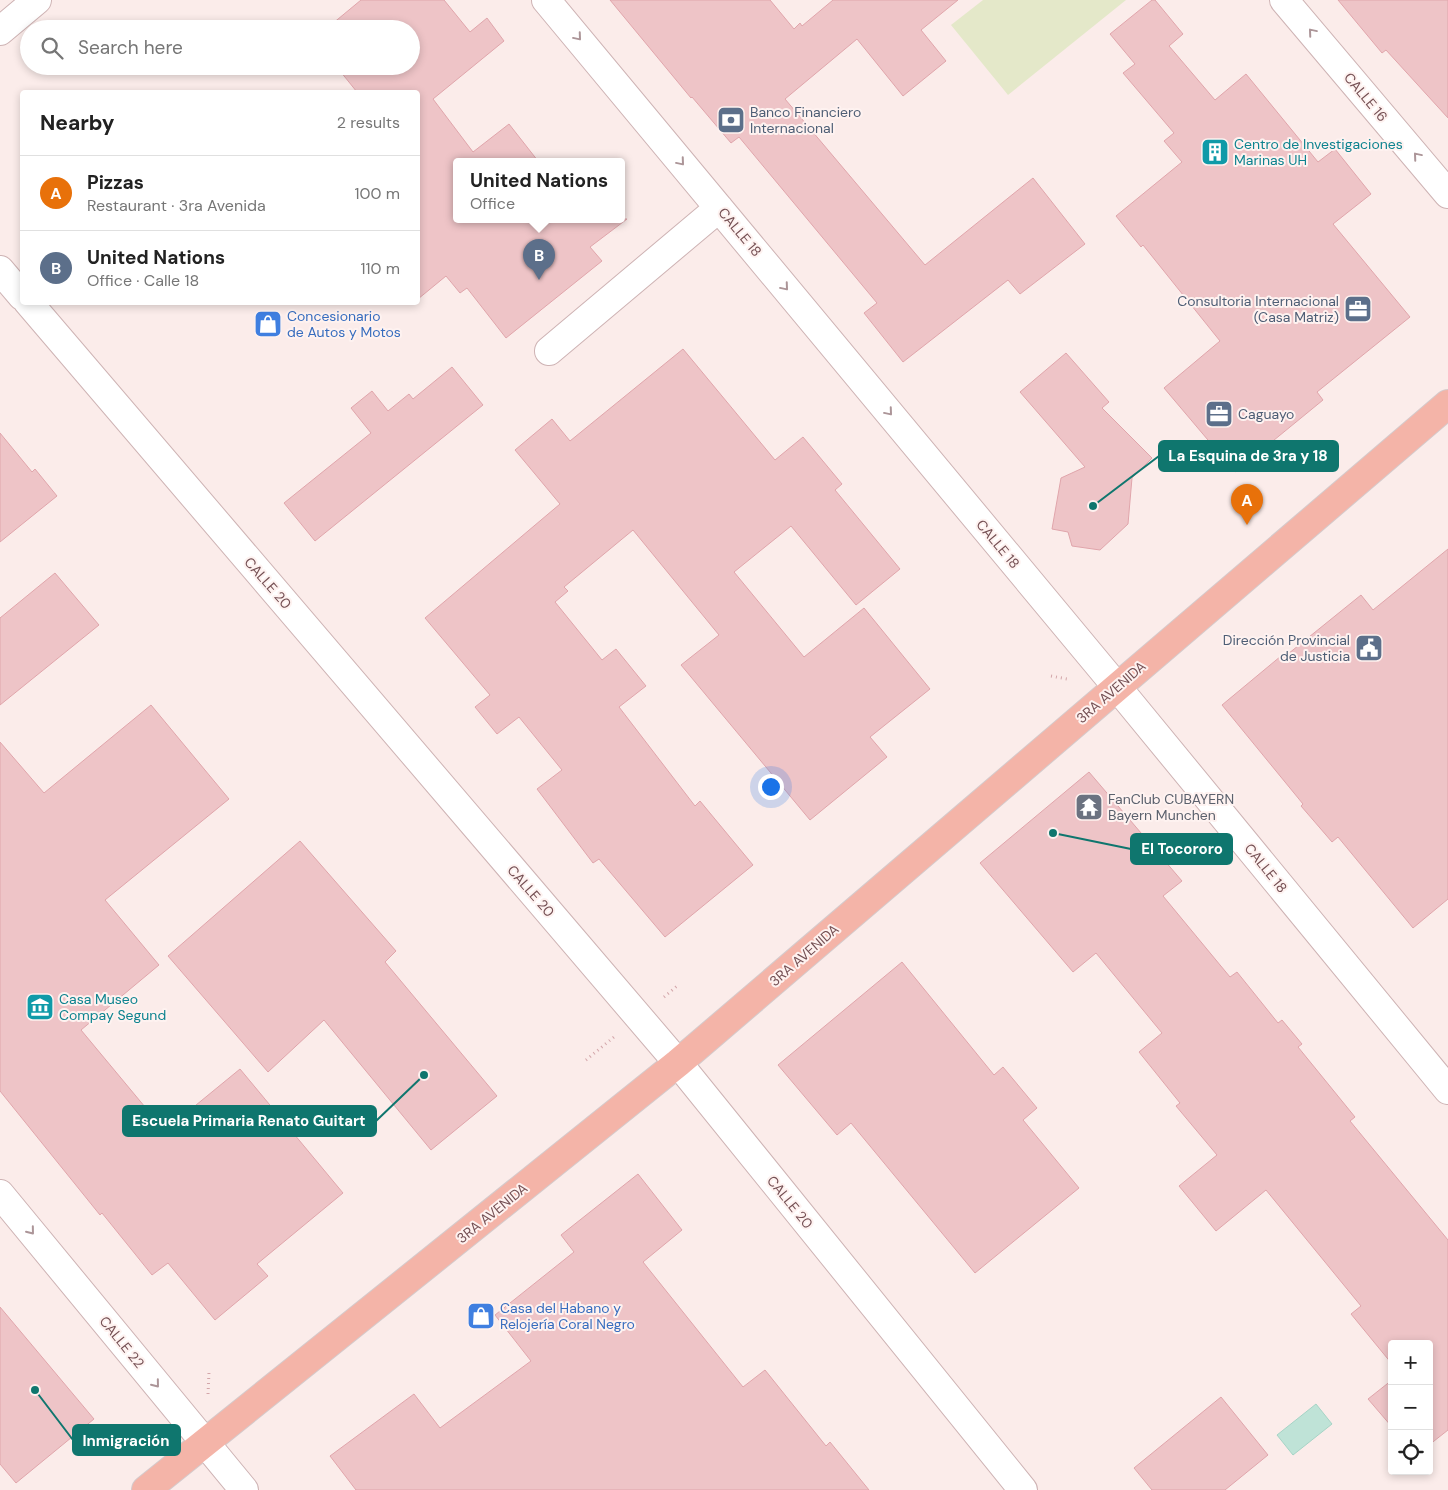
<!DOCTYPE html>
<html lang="en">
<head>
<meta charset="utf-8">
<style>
  :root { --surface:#fff; --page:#f2f2f2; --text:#222; --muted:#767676; --line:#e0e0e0; --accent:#da5a7a }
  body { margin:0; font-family:"DM Sans",sans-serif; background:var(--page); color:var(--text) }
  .controls { position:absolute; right:15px; bottom:15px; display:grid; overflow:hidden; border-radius:5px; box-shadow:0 2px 8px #0003 }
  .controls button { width:45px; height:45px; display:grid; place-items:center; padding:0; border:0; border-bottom:1px solid var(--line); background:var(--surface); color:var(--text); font:25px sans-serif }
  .you { position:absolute; left:770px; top:786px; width:18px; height:18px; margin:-12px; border:4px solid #fff; border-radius:50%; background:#1a73e8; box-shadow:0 0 0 8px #1a73e833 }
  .badge { display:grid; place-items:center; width:32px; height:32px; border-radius:50%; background:var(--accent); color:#fff; font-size:16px; font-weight:700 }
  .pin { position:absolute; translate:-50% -41px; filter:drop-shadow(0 1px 2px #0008) }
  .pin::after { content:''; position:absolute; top:26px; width:18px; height:15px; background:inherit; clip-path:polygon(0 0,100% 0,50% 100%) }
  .popup { position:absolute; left:453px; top:158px; width:172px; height:65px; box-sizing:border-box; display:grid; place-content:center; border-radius:5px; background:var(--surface); filter:drop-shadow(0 1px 4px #0005); font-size:16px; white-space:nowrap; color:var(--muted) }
  .popup b { font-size:19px; color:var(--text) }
  .popup::after { content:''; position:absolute; left:50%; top:100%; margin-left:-10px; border:10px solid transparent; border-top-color:var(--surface) }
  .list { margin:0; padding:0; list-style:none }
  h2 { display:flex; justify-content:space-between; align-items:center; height:65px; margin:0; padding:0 20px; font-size:21px }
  h2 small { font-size:16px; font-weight:400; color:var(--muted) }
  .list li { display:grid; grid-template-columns:32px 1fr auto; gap:15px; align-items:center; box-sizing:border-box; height:75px; padding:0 20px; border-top:1px solid var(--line) }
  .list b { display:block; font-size:19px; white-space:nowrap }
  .list p { margin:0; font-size:16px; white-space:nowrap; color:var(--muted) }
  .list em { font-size:16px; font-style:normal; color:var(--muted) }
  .icon { flex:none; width:28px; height:28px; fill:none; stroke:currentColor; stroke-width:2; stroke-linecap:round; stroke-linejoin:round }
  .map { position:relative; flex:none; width:1448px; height:1490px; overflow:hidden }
  .search { position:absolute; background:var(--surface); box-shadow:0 2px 8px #0003; left:20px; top:20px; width:400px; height:55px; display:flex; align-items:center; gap:12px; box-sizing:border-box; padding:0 18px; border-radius:28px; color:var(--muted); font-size:19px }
  .panel { position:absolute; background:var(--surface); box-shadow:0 2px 8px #0003; left:20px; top:90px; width:400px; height:215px; border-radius:5px }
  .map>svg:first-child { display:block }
  .green { fill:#e4e8c9 }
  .water { fill:#bfe3d7; stroke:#a6d4c6 }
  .building { fill:#eec4c7; stroke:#e0a5ab }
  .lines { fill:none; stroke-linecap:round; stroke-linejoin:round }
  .minor-casing { stroke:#ceb3b4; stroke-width:30 }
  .major-casing { stroke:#d5cacb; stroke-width:30 }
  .path { stroke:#d3a6aa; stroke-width:3; stroke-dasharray:1 4; stroke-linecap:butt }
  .minor { stroke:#fff; stroke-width:28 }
  .major { stroke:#f4b4a8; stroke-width:28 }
  .oneway { stroke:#ac9598 }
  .labels { text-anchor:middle; stroke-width:4; stroke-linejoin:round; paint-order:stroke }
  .street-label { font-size:14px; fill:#744f53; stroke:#fef2f0 }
  .service-label { font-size:14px; fill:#4e5e75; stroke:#fef2f0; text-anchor:start }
  .culture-label { font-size:14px; fill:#0d838f; stroke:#fef2f0; text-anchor:start }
  .shop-label { font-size:14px; fill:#366cbe; stroke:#fef2f0; text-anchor:start }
  .worship-label { font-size:14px; fill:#5b616d; stroke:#fef2f0; text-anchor:start }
  .leader { fill:none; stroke:#0f766e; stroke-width:2 }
  .callout-dot { fill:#0f766e; stroke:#fef2f0; stroke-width:2 }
  .callout { fill:#0f766e; stroke:#0f766e; stroke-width:2 }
  .callout-label { font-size:15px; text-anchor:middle; font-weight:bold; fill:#fff }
</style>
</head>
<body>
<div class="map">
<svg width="1448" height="1490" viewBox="0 0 1448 1490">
  <rect width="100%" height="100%" fill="#fbecea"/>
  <path class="green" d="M 983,0 L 1126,0 L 1008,95 L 951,25 Z"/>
  <path class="water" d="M 1316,1404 L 1332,1424 L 1293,1455 L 1277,1435 Z"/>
  <path class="building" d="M 361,0 L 444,0 L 470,32 L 487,18 L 504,41 L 433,99 L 473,152 L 509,124 L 538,161 L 456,161 L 456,219 L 627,219 L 590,247 L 602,261 L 506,338 L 467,288 L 460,293 L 446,276 L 418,299 L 418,92 L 357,92 L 336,66 L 411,66 L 411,29 L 326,29 Z
    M 610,0 L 770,0 L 794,29 L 800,23 L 802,26 L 833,0 L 958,0 L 921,30 L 946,61 L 903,96 L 857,39 L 785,99 L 925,265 L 1033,178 L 1085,244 L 1020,294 L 1008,280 L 903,362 L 864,313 L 877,303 L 739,137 L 731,143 L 692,97 L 691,98 Z
    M 1152,0 L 1155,0 L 1183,34 L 1169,46 L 1215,100 L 1246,74 L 1318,162 L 1335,149 L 1371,194 L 1333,224 L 1410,317 L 1317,392 L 1323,400 L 1235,472 L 1164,388 L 1220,341 L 1143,245 L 1141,247 L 1116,216 L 1182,162 L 1164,141 L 1174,133 L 1123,73 L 1135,64 L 1110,34 Z
    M 1338,0 L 1448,0 L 1448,118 L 1386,50 L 1382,53 Z
    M 683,349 L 775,460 L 803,437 L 842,484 L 835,490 L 900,569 L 856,605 L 791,526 L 734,572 L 804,657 L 864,608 L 930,689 L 870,737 L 887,757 L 810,820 L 681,665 L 719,635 L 633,530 L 564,587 L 568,591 L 555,602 L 602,660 L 616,649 L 646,686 L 619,707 L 695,806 L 700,801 L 753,865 L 665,937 L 599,859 L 593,863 L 537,789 L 562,770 L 519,717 L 497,734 L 475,707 L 490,695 L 425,618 L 560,504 L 515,450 L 552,419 L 570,441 Z
    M 1066,353 L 1109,402 L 1102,408 L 1152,458 L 1132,478 L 1128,524 L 1100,550 L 1072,546 L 1068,532 L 1052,529 L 1061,478 L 1085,467 L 1020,392 Z
    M 452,367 L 483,405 L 315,541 L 284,503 L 371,433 L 351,408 L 372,391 L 388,411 L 409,394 L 413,399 Z
    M 0,433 L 32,472 L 35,469 L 57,496 L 0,542 Z
    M 1448,549 L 1448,899 L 1413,928 L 1338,837 L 1332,842 L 1301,806 L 1303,804 L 1222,705 L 1281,656 L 1283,658 L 1361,595 L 1373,610 Z
    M 55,573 L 99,625 L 0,705 L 0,618 Z
    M 151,705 L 229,799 L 105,900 L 159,965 L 81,1030 L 150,1113 L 153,1111 L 168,1128 L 240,1069 L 343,1193 L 257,1264 L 268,1276 L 215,1320 L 168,1263 L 152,1275 L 102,1213 L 100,1215 L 0,1091 L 0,742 L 44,793 Z
    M 1089,772 L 1182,881 L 1163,896 L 1230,977 L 1237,972 L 1278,1023 L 1282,1020 L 1302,1044 L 1298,1047 L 1355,1117 L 1350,1121 L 1448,1240 L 1448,1430 L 1429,1445 L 1429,1344 L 1392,1344 L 1392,1364 L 1351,1314 L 1361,1306 L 1266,1190 L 1216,1231 L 1179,1186 L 1217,1155 L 1176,1106 L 1180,1103 L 1139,1052 L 1162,1033 L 1096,953 L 1073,972 L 980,863 Z
    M 300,841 L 396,951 L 385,962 L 497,1096 L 431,1150 L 324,1020 L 268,1072 L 168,956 Z
    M 902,962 L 994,1075 L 1003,1067 L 1037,1108 L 1023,1120 L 1079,1188 L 975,1273 L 851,1123 L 837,1135 L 778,1065 Z
    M 638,1174 L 682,1230 L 643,1262 L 743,1387 L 765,1370 L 826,1446 L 830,1442 L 869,1490 L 356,1490 L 330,1456 L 414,1394 L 440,1428 L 531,1361 L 495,1315 L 574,1252 L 561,1235 Z
    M 0,1307 L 94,1419 L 16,1483 L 0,1464 Z
    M 1392,1380 L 1392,1427 L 1368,1399 Z
    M 1221,1397 L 1268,1455 L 1225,1490 L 1152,1490 L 1134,1468 Z"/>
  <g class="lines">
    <defs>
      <path id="minor" d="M 546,0 L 1117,687 L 1448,1090
        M 1284,0 L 1448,194
        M 0,31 L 37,0
        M 0,270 L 22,296
        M 28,302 L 678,1063 L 1023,1490
        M 549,351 L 719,208
        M 0,1194 L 244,1490"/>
      <path id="major" d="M 146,1490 L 678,1063 L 1448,404"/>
    </defs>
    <use href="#minor" class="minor-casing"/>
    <use href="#major" class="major-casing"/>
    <path class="path" d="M 1051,676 L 1067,679
      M 664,997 L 677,986
      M 586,1060 L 614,1037
      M 208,1394 L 209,1372"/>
    <use href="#minor" class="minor"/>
    <use href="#major" class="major"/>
  </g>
  <defs><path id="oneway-chevron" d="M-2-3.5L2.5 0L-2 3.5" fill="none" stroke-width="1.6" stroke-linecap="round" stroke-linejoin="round" transform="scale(1.25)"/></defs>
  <g class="oneway">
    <use href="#oneway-chevron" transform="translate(1312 32) rotate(-130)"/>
    <use href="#oneway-chevron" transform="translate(578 37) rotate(50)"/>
    <use href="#oneway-chevron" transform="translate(1417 156) rotate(-130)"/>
    <use href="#oneway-chevron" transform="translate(681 162) rotate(50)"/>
    <use href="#oneway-chevron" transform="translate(785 287) rotate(50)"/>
    <use href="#oneway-chevron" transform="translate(889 412) rotate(50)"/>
    <use href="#oneway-chevron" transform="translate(31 1231) rotate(51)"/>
    <use href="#oneway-chevron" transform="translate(156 1384) rotate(51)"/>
  </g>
  <defs>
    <symbol id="bank-square" viewBox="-11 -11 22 22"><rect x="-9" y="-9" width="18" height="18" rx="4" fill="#5c6f8a" stroke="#fef2f0"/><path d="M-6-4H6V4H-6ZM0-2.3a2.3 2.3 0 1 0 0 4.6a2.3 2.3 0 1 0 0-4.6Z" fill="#fff"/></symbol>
    <symbol id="building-square" viewBox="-11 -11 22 22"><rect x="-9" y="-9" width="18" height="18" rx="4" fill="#0f9aa8" stroke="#fef2f0"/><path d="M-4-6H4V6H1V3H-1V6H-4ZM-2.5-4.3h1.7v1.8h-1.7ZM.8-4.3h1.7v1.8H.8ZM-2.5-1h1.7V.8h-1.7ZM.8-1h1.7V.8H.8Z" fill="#fff"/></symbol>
    <symbol id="office-square" viewBox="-11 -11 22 22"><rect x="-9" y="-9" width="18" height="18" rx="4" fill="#5c6f8a" stroke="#fef2f0"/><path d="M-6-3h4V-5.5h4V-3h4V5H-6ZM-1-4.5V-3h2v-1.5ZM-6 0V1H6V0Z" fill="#fff"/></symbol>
    <symbol id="shop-square" viewBox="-11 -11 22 22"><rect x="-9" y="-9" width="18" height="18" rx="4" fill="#3f7fe0" stroke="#fef2f0"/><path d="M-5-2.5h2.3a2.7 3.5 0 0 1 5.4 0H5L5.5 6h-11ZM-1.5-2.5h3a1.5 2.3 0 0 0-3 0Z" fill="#fff"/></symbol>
    <symbol id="civic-square" viewBox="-11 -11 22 22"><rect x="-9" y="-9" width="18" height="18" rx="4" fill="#5c6f8a" stroke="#fef2f0"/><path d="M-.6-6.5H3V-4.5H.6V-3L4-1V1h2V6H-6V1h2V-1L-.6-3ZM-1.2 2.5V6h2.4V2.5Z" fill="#fff"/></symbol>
    <symbol id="temple-square" viewBox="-11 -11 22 22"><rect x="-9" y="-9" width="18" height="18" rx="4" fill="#6b7280" stroke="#fef2f0"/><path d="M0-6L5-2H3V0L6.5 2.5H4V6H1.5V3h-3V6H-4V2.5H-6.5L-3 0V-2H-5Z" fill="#fff"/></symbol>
    <symbol id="museum-square" viewBox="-11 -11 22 22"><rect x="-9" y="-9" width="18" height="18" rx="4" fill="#0f9aa8" stroke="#fef2f0"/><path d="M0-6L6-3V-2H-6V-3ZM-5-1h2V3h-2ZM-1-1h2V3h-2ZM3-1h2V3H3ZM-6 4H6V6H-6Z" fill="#fff"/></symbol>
  </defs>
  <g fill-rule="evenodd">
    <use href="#bank-square" x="715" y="104" width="32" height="32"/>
    <use href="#building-square" x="1199" y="136" width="32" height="32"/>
    <use href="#office-square" x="1342" y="293" width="32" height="32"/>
    <use href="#shop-square" x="252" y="308" width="32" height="32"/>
    <use href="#office-square" x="1203" y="398" width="32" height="32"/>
    <use href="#civic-square" x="1353" y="632" width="32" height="32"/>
    <use href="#temple-square" x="1073" y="791" width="32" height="32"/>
    <use href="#museum-square" x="24" y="991" width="32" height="32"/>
    <use href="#shop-square" x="465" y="1300" width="32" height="32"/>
  </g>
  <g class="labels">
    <g class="street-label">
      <text transform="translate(1366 97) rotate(50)" y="5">CALLE 16</text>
      <text transform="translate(740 232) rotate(50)" y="5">CALLE 18</text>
      <text transform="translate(998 544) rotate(50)" y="5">CALLE 18</text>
      <text transform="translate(268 583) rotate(49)" y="5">CALLE 20</text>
      <text transform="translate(1111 692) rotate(-41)" y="5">3RA AVENIDA</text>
      <text transform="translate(1266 868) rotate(51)" y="5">CALLE 18</text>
      <text transform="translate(531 891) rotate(49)" y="5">CALLE 20</text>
      <text transform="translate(804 955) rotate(-41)" y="5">3RA AVENIDA</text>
      <text transform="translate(790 1202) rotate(51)" y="5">CALLE 20</text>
      <text transform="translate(492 1213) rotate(-39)" y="5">3RA AVENIDA</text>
      <text transform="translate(122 1342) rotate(51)" y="5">CALLE 22</text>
    </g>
    <g class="service-label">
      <text x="750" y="117">Banco Financiero<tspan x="750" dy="16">Internacional</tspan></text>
      <text x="1339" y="306" text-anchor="end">Consultoria Internacional<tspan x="1339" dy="16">(Casa Matriz)</tspan></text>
      <text x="1238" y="419">Caguayo</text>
      <text x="1350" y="645" text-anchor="end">Dirección Provincial<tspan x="1350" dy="16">de Justicia</tspan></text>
    </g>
    <g class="culture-label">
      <text x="1234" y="149">Centro de Investigaciones<tspan x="1234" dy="16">Marinas UH</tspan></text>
      <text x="59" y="1004">Casa Museo<tspan x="59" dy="16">Compay Segund</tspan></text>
    </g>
    <g class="shop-label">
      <text x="287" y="321">Concesionario<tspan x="287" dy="16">de Autos y Motos</tspan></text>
      <text x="500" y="1313">Casa del Habano y<tspan x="500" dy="16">Relojería Coral Negro</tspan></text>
    </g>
    <g class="worship-label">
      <text x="1108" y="804">FanClub CUBAYERN<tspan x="1108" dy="16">Bayern Munchen</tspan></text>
    </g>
  </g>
  <path class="leader" d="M1093 506L1159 456M1053 833L1131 849M424 1075L376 1121M35 1390L73 1440"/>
  <g class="callout-dot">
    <circle cx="1093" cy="506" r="5"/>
    <circle cx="1053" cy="833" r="5"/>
    <circle cx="424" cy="1075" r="5"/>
    <circle cx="35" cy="1390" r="5"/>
  </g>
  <g class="callout">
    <rect x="1159" y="441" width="179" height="30" rx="5"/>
    <rect x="1131" y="834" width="101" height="30" rx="5"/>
    <rect x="123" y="1106" width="253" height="30" rx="5"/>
    <rect x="73" y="1425" width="107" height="30" rx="5"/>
  </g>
  <g class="callout-label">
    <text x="1248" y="461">La Esquina de 3ra y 18</text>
    <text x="1182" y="854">El Tocororo</text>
    <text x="249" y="1126">Escuela Primaria Renato Guitart</text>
    <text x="126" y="1446">Inmigración</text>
  </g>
</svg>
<div class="controls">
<button>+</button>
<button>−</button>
<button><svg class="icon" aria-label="locate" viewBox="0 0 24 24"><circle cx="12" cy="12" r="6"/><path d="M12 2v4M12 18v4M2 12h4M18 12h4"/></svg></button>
</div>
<div class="you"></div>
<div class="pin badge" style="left:1247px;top:525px;background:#e8710a">A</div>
<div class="pin badge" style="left:539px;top:280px;background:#5c6f8a">B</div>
<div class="popup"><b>United Nations</b>Office</div>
<div class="search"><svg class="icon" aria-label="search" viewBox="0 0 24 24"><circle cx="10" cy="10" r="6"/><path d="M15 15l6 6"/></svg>Search here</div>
<section class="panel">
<h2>Nearby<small>2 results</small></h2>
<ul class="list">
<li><span class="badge" style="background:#e8710a">A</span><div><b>Pizzas</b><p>Restaurant · 3ra Avenida</p></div><em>100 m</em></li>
<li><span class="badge" style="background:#5c6f8a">B</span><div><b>United Nations</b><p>Office · Calle 18</p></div><em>110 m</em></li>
</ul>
</section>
</div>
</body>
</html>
